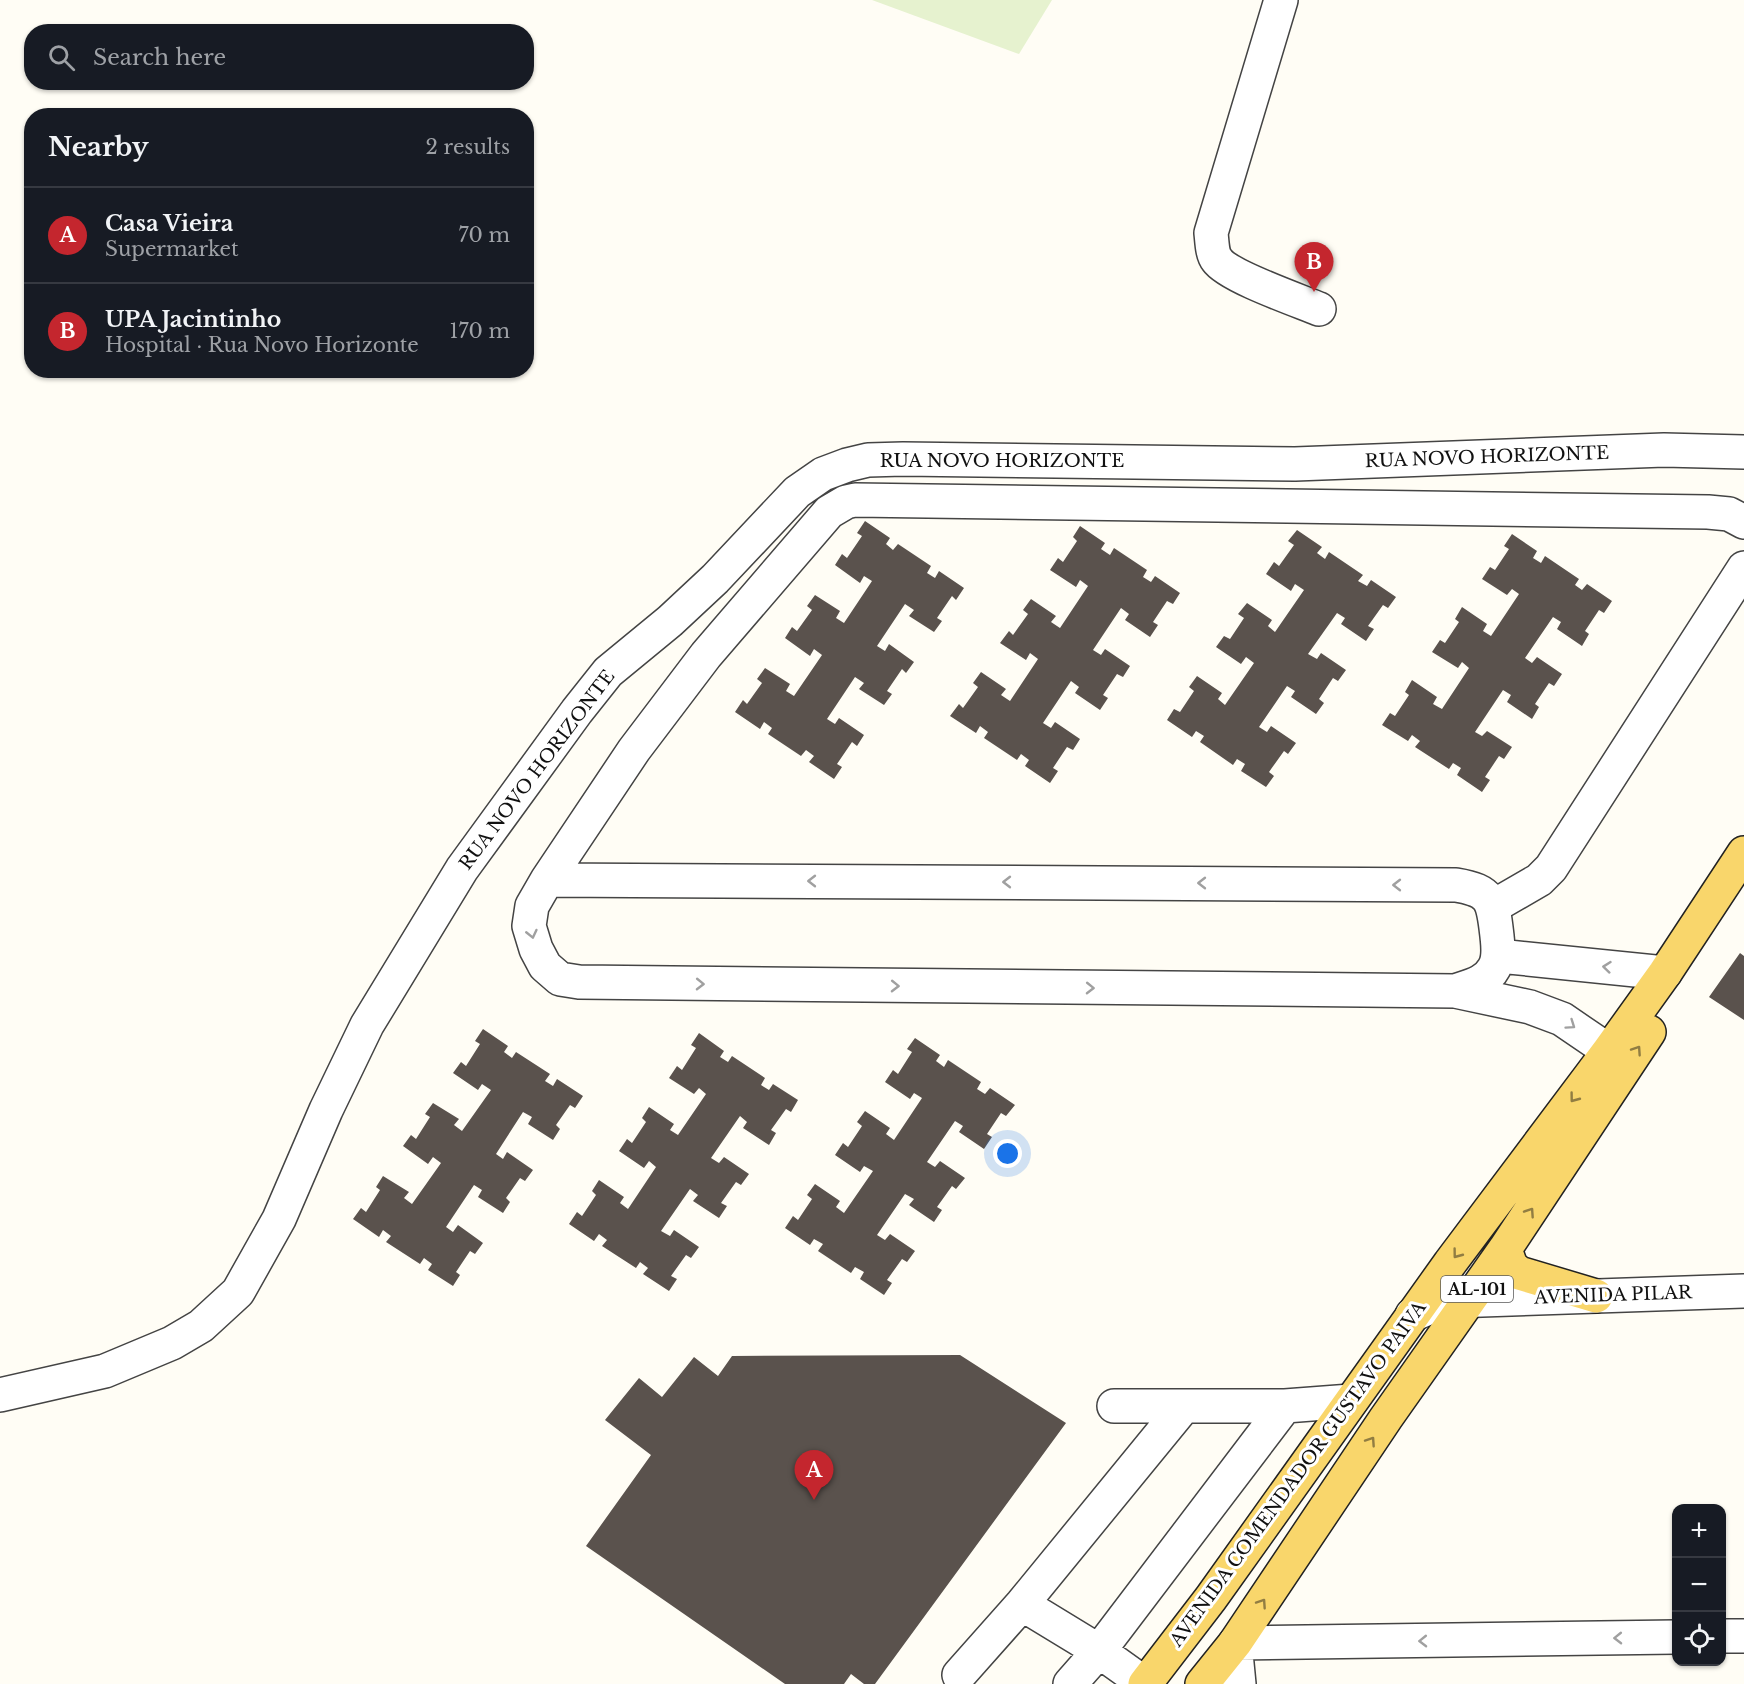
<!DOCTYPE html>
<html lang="en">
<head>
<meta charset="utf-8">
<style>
  :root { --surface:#171b24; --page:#242831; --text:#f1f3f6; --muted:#9ea1a6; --line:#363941; --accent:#c4262e }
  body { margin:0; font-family:"Libre Baskerville",serif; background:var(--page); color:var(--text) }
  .controls { position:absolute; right:18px; bottom:18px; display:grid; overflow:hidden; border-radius:12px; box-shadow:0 2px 4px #0004 }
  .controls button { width:54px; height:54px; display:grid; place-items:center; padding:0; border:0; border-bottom:2px solid var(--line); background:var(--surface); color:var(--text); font:30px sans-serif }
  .you { position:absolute; left:1008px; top:1154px; width:21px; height:21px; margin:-15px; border:4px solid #fff; border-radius:50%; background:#1a73e8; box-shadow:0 0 0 9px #1a73e833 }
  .badge { display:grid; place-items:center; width:39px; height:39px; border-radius:50%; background:var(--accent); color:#fff; font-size:20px; font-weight:700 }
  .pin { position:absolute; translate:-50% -50px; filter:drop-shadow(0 2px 3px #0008) }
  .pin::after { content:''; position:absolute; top:32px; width:21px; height:18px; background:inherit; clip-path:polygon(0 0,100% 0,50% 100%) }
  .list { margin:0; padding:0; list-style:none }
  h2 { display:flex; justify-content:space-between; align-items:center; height:78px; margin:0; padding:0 24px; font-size:26px }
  h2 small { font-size:20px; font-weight:400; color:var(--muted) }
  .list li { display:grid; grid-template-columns:39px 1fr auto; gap:18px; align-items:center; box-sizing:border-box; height:96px; padding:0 24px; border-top:2px solid var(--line) }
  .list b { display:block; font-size:22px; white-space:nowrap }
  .list p { margin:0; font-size:20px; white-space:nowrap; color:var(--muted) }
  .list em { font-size:20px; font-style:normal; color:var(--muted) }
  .icon { flex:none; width:33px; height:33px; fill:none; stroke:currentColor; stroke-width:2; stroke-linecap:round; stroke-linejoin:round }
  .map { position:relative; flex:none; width:1744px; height:1684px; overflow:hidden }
  .search { position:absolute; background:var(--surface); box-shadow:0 2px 4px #0004; left:24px; top:24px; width:510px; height:66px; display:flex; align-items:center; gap:15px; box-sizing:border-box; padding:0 21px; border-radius:24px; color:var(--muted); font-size:22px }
  .panel { position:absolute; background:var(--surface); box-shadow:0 2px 4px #0004; left:24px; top:108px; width:510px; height:270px; border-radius:24px }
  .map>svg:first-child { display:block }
  .pitch { fill:#e6f2cf }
  .building { fill:#5a524d }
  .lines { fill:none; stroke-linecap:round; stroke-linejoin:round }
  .minor-casing { stroke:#444; stroke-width:36 }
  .major-casing { stroke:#222; stroke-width:36 }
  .minor { stroke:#fff; stroke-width:33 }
  .major { stroke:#f9d66b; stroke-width:33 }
  .oneway { stroke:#a0a0a0 }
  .oneway2 { stroke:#917d42 }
  .labels { text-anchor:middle; stroke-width:6; stroke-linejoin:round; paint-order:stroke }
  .shield { fill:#fff; stroke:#585858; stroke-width:1.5 }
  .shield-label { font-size:16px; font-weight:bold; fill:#111 }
  .street-label { font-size:18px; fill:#111; stroke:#fff }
</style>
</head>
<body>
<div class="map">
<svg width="1744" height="1684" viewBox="0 0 1744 1684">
  <rect width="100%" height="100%" fill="#fffdf5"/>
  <path class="pitch" d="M 872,0 L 1052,0 L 1019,54 Z"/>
  <path class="building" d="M 865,521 L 890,538 L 886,544 L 893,550 L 898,544 L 931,566 L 927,573 L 935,578 L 939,571 L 964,588 L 956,600 L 952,596 L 937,618 L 942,621 L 934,632 L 909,616 L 914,610 L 905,604 L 877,646 L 885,651 L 889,644 L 914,662 L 906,673 L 902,669 L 887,691 L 892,694 L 884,705 L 859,689 L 864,683 L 855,677 L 827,719 L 835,724 L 839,718 L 864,735 L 857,746 L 852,742 L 837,764 L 842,767 L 834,779 L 809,762 L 814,756 L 806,750 L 801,756 L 768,734 L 772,728 L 764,722 L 760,729 L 735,712 L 743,700 L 747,704 L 762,683 L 757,679 L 765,668 L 790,684 L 786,691 L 794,696 L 822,655 L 814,649 L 810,656 L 785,638 L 792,627 L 797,631 L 812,610 L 807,606 L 815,595 L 840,611 L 836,618 L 844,623 L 872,581 L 864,576 L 860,583 L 835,565 L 842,554 L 847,558 L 862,536 L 857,533 Z
    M 1080,526 L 1105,543 L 1101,549 L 1110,555 L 1114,548 L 1147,570 L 1143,577 L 1151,582 L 1155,576 L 1180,593 L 1173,604 L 1167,601 L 1153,622 L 1158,625 L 1150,637 L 1125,620 L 1129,614 L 1121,608 L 1093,650 L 1101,655 L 1105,649 L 1130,666 L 1123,677 L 1117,674 L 1103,695 L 1108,698 L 1100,710 L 1075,693 L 1079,687 L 1071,681 L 1043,723 L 1051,728 L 1055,722 L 1080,739 L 1073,750 L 1067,747 L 1053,768 L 1058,771 L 1050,783 L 1025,766 L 1029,760 L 1021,754 L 1017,760 L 984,738 L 988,732 L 980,726 L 976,733 L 950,716 L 959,704 L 963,708 L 978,687 L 973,683 L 981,672 L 1006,689 L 1001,695 L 1010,701 L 1038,659 L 1030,653 L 1026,660 L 1000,643 L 1009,631 L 1013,635 L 1028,614 L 1023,610 L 1031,599 L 1056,616 L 1051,622 L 1060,628 L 1088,586 L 1080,580 L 1076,587 L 1050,570 L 1058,558 L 1063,562 L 1077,541 L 1073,537 Z
    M 1297,530 L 1322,547 L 1317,553 L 1325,559 L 1329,552 L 1363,575 L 1358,581 L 1367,586 L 1371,580 L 1396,597 L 1388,608 L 1383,605 L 1368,626 L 1374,629 L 1366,641 L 1341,624 L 1345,618 L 1337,613 L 1308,654 L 1317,659 L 1321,653 L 1346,670 L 1338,681 L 1333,678 L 1319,699 L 1324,703 L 1316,714 L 1291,697 L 1295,691 L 1287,686 L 1259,727 L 1267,732 L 1271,726 L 1296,743 L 1288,754 L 1284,751 L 1269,772 L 1274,776 L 1266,787 L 1241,771 L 1245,764 L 1237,759 L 1233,765 L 1200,742 L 1204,736 L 1196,731 L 1192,737 L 1167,720 L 1174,709 L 1180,712 L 1194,691 L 1189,687 L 1197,676 L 1222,693 L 1218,699 L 1225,705 L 1254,663 L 1246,657 L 1241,664 L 1216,647 L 1224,636 L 1230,639 L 1244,618 L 1238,614 L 1247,603 L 1272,620 L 1268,626 L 1275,632 L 1304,590 L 1295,584 L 1291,591 L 1266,574 L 1274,562 L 1279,566 L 1294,545 L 1288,541 Z
    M 1512,534 L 1537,551 L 1533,558 L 1541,563 L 1545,556 L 1579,579 L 1575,585 L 1582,590 L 1587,584 L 1612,601 L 1604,613 L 1599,610 L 1585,631 L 1589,634 L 1582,646 L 1557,629 L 1561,622 L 1553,617 L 1525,658 L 1532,663 L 1537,657 L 1562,674 L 1554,686 L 1549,683 L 1535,704 L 1539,707 L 1532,719 L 1507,702 L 1511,695 L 1503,690 L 1475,732 L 1482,736 L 1487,731 L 1512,747 L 1504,759 L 1499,756 L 1485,777 L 1490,780 L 1482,792 L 1457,775 L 1461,768 L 1453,763 L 1449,769 L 1415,747 L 1420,741 L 1412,735 L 1408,741 L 1382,725 L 1390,713 L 1395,716 L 1409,695 L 1405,692 L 1412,680 L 1437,697 L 1433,704 L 1442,709 L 1469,668 L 1462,662 L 1458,668 L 1432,652 L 1440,640 L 1445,643 L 1459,622 L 1455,619 L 1462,607 L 1487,624 L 1483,631 L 1491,636 L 1519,594 L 1512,589 L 1507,595 L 1482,579 L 1490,567 L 1495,570 L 1509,549 L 1504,546 Z
    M 1740,953 L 1744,956 L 1744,1020 L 1709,997 Z
    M 483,1029 L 508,1046 L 504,1052 L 512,1058 L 516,1052 L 550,1074 L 545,1081 L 553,1086 L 557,1079 L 583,1096 L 575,1108 L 570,1105 L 556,1125 L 560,1129 L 553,1140 L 528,1124 L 532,1117 L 523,1112 L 496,1154 L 503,1159 L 507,1152 L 533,1170 L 525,1181 L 520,1178 L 506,1198 L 510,1202 L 503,1213 L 478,1197 L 482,1190 L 474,1185 L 446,1227 L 453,1232 L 458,1225 L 483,1243 L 475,1254 L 470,1251 L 456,1272 L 460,1275 L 453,1286 L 428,1270 L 432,1264 L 424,1258 L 420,1264 L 386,1242 L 391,1236 L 383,1230 L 379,1237 L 353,1219 L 361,1208 L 366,1212 L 380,1190 L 376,1187 L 383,1176 L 409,1192 L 404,1198 L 412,1204 L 441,1163 L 433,1157 L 428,1164 L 403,1146 L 411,1135 L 416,1139 L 430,1117 L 425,1114 L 433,1103 L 459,1119 L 454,1125 L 462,1131 L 491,1090 L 482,1084 L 478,1090 L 453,1073 L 461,1062 L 466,1066 L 480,1044 L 475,1041 Z
    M 699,1033 L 724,1051 L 720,1057 L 728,1062 L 732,1056 L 765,1078 L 761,1085 L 769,1090 L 773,1084 L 798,1100 L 791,1112 L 786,1109 L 771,1130 L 776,1133 L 769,1145 L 743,1128 L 747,1122 L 740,1116 L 711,1158 L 719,1163 L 724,1157 L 749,1174 L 741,1185 L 736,1182 L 721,1203 L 727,1206 L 719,1218 L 693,1201 L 698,1195 L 690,1189 L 661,1231 L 670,1236 L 674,1230 L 699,1247 L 691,1258 L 686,1255 L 671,1276 L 677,1279 L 669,1291 L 643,1274 L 648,1268 L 640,1262 L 636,1268 L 602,1246 L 607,1240 L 599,1234 L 594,1241 L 569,1224 L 577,1212 L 582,1216 L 596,1195 L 592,1191 L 599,1180 L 624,1197 L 620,1203 L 628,1209 L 656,1167 L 649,1161 L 644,1168 L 619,1151 L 627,1139 L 632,1143 L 646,1122 L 642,1118 L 649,1107 L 674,1124 L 670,1130 L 678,1135 L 706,1094 L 699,1088 L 694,1094 L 669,1078 L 677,1066 L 682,1070 L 696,1048 L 691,1045 Z
    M 915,1038 L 940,1055 L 936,1061 L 944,1067 L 948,1060 L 981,1082 L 977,1089 L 985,1094 L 990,1088 L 1015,1105 L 1006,1116 L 1001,1113 L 987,1134 L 992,1137 L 984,1149 L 959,1132 L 963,1126 L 955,1121 L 927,1162 L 935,1167 L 940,1161 L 965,1178 L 956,1189 L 952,1186 L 937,1207 L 942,1210 L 934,1222 L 909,1205 L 914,1199 L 905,1194 L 877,1235 L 885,1240 L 890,1234 L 915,1251 L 907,1262 L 902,1259 L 887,1280 L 892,1283 L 884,1295 L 860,1279 L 864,1272 L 855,1267 L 851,1273 L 818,1251 L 823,1244 L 814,1239 L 810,1245 L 785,1228 L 793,1216 L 798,1220 L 812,1199 L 807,1195 L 815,1184 L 840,1201 L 836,1207 L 844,1213 L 873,1171 L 864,1166 L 860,1172 L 835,1155 L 843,1143 L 848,1147 L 862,1126 L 857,1122 L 865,1111 L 890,1128 L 886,1134 L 894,1140 L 922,1098 L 914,1093 L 910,1099 L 885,1082 L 893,1070 L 898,1074 L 912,1052 L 907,1049 Z
    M 960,1355 L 1066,1423 L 875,1684 L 864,1684 L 851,1674 L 844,1684 L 785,1684 L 586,1546 L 651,1455 L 605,1420 L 639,1378 L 662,1397 L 694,1357 L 718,1376 L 732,1356 Z"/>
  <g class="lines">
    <defs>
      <path id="minor" d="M 1281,0 L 1211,233 C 1212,241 1212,254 1217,260 C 1228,276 1297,300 1319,309
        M 547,880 L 1456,885 C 1493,891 1493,902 1497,936 C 1498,947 1500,958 1494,968 C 1486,983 1470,986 1455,991 L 579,982 L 560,979 L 545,966 L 536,949 L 529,926 L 532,906 L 547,880 L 634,750 L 706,655 L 829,512 L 846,502 L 855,500 L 1708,512 L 1729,514 L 1744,522
        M 1494,906 L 1539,880 L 1551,868 L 1744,568
        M 1499,956 L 1665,973
        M 1455,991 L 1530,1007 L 1562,1019 L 1609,1051
        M 1412,1315 L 1435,1305 L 1453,1301 L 1744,1291
        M 0,1395 L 105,1371 L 172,1343 L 201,1326 L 238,1292 L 279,1219 L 326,1110 L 367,1025 L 462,869 L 577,711 L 608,672 L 670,621 L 715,579 L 797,492 L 823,474 L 847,465 L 868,460 L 903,459 L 1295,464 L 1664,450 L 1744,452
        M 1114,1406 L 1285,1406 L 1351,1401
        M 1022,1604 L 1099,1651 L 1145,1684
        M 1722,1636 L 1744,1636
        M 959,1675 L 1022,1604 L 1184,1406
        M 1070,1684 L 1099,1651 L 1285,1406
        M 1239,1684 L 1235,1643 L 1676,1637"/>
      <path id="major" d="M 1505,1249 L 1511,1266 L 1519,1273 L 1596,1296
        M 1145,1684 L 1211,1598 L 1450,1263 L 1609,1051 L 1665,973 L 1744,853
        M 1202,1684 L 1235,1643 L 1386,1418 L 1505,1249 L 1649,1032"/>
    </defs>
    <use href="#minor" class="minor-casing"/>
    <use href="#major" class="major-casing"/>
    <use href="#minor" class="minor"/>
    <use href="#major" class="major"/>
  </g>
  <defs><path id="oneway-chevron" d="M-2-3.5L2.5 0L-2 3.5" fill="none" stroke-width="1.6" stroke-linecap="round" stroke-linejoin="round" transform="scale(1.5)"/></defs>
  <g class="oneway">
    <use href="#oneway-chevron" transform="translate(812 881) rotate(-180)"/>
    <use href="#oneway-chevron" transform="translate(1007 882) rotate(-180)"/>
    <use href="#oneway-chevron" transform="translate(1202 883) rotate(-180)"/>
    <use href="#oneway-chevron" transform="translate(1397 885) rotate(-180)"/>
    <use href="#oneway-chevron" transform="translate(532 934) rotate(77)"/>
    <use href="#oneway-chevron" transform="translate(1607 967) rotate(-174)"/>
    <use href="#oneway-chevron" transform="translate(700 984) rotate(1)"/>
    <use href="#oneway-chevron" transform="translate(895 986) rotate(1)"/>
    <use href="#oneway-chevron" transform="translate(1090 988) rotate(1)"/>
    <use href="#oneway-chevron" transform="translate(1571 1025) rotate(35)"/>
    <use href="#oneway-chevron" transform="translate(1618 1638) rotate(179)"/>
    <use href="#oneway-chevron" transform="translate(1423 1641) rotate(179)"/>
  </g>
  <g class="oneway2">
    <use href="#oneway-chevron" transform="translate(1637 1050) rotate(-56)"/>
    <use href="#oneway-chevron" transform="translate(1574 1098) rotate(127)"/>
    <use href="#oneway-chevron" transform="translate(1530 1212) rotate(-56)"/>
    <use href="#oneway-chevron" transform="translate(1457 1254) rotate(127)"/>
    <use href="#oneway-chevron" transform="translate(1371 1441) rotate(-56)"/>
    <use href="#oneway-chevron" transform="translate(1262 1603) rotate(-56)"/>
  </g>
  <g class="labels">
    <rect class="shield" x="1441" y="1276" width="72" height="26" rx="4.5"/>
    <g class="shield-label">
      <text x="1477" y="1295">AL-101</text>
    </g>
    <g class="street-label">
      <text transform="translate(1487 457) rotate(-2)" y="6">RUA NOVO HORIZONTE</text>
      <text x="1002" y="467">RUA NOVO HORIZONTE</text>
      <text transform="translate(537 770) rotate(-53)" y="6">RUA NOVO HORIZONTE</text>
      <text transform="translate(1613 1295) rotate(-2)" y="6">AVENIDA PILAR</text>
      <text transform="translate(1298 1474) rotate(-54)" y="6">AVENIDA COMENDADOR GUSTAVO PAIVA</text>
    </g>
  </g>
</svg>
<div class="controls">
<button>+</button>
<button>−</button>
<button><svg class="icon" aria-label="locate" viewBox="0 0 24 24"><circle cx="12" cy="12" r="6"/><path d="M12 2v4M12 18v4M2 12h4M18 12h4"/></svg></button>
</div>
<div class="you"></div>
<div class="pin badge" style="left:814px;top:1500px">A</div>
<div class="pin badge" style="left:1314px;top:292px">B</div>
<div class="search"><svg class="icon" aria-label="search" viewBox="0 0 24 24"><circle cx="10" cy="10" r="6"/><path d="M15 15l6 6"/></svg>Search here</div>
<section class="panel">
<h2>Nearby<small>2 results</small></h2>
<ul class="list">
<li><span class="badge">A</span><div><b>Casa Vieira</b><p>Supermarket</p></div><em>70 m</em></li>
<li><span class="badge">B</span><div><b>UPA Jacintinho</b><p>Hospital · Rua Novo Horizonte</p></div><em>170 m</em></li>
</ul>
</section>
</div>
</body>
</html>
